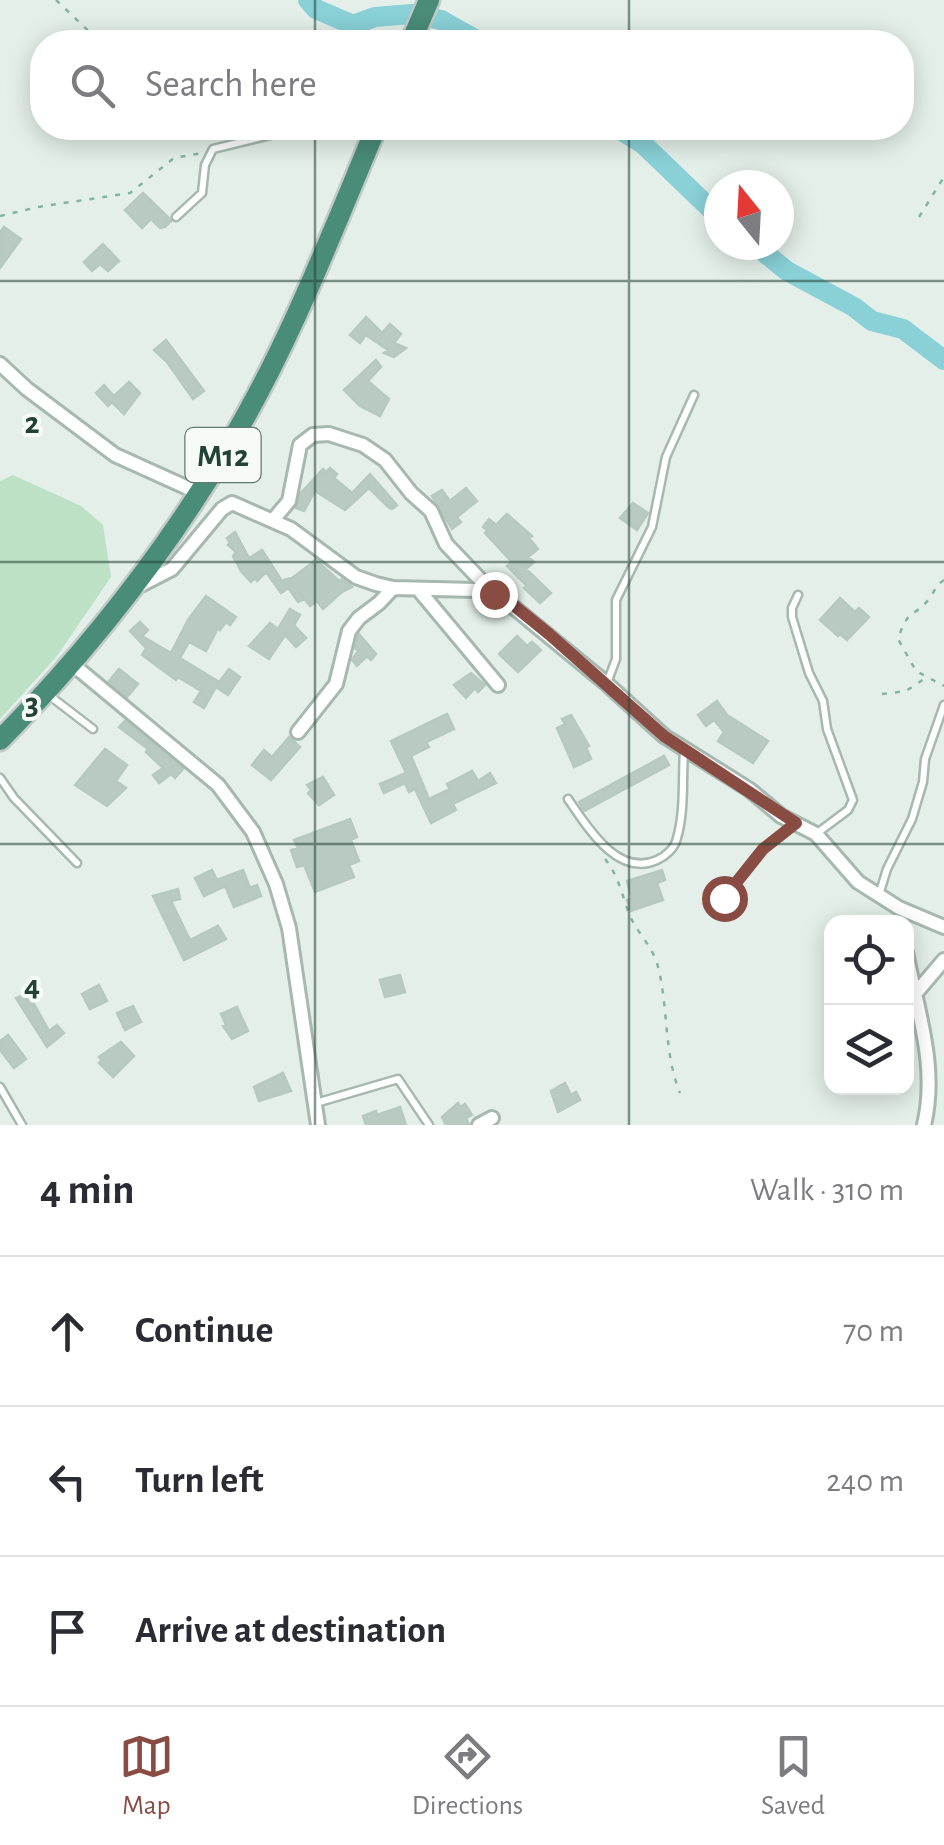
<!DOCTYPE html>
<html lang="en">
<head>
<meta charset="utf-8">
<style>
  :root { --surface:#fff; --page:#f2f2f3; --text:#2b2b33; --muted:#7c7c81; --line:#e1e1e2; --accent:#894c43 }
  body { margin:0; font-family:"Alegreya Sans",sans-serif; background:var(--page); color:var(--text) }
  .controls { position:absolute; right:30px; bottom:30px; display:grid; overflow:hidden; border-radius:20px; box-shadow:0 5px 25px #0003 }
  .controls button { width:90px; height:90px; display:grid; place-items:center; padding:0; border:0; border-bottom:2px solid var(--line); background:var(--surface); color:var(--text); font:50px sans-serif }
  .compass { position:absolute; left:704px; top:170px; width:90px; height:90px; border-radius:50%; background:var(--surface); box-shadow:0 5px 25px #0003; rotate:342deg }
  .stop { position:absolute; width:30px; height:30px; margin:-22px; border:8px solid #894c43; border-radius:50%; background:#fff }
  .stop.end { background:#894c43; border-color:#fff; box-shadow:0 2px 10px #0008 }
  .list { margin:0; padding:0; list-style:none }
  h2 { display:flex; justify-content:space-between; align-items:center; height:130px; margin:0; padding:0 40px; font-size:42px }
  h2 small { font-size:32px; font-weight:400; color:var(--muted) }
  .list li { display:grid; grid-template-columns:65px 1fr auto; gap:30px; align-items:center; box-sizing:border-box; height:150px; padding:0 40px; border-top:2px solid var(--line) }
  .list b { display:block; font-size:38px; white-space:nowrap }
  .list em { font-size:32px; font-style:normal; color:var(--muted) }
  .icon { flex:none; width:55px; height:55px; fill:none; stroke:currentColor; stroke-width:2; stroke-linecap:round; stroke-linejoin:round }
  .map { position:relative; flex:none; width:944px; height:1125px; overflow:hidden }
  .search { position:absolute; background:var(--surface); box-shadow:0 5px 25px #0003; left:30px; right:30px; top:30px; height:110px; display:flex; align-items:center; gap:25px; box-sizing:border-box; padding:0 35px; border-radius:40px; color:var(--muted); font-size:38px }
  .sheet { height:580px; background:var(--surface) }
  nav { display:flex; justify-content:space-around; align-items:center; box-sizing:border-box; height:140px; border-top:2px solid var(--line); background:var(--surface); font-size:28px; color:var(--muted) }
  nav a { display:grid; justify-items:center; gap:5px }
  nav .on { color:var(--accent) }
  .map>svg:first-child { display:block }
  .green { fill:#bce1c4 }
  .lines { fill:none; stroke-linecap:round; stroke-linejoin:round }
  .river { stroke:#89d0d7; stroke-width:20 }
  .building { fill:#b9cac2; stroke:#b6c9c0; stroke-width:2.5 }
  .service-casing { stroke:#a6b8b0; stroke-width:11 }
  .minor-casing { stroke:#a6b8b0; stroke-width:18 }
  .trunk-casing { stroke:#c1cac7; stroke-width:25 }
  .path { stroke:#83b4a1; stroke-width:2.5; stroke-dasharray:5 8; stroke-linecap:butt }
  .service { stroke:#fff; stroke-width:6 }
  .minor { stroke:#fff; stroke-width:12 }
  .trunk { stroke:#498c78; stroke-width:20 }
  .route { stroke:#894c43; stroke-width:12 }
  .grid { fill:none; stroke:#224237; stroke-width:2.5; stroke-opacity:0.55 }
  .labels { text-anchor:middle; stroke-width:8; stroke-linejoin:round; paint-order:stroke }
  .shield { fill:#f6fbf8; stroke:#627a71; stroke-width:2.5 }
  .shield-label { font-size:32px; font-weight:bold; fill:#224237 }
  .grid-label { font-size:32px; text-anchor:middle; font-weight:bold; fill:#224237; stroke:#f6fbf8; stroke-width:8; stroke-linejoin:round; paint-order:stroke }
</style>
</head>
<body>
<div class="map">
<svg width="944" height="1125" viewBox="0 0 944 1125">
  <rect width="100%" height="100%" fill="#e4efe9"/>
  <path class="green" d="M 13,475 L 81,506 L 103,525 L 111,577 L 57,656 L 0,719 L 0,481 Z"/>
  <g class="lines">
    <path class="river" d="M 308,0 L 316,9 L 353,25 L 375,17 L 412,14
      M 432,18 L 441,20 L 480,42
      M 617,128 L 643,144 L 719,217
      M 755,245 L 787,271 L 854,307 L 872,321 L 903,329 L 944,360"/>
  </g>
  <path class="building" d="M 143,193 L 169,218 L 171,221 L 165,227 L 160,228 L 151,219 L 142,228 L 125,210 Z
    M 4,227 L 21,239 L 0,268 L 0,232 Z
    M 103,244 L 119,261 L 108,271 L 100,264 L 92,271 L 84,262 Z
    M 366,317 L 382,333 L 390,324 L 401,334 L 394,343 L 406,348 L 394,357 L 384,353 L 388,350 L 366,335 L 360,343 L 350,335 Z
    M 166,340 L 204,391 L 193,399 L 167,362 L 154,350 Z
    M 376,360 L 381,367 L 368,381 L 389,399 L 380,416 L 360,406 L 344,390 Z
    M 129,382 L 140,393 L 124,414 L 112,402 L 108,406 L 96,393 L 104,385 L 114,396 Z
    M 330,468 L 337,474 L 334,478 L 352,493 L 370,474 L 397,505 L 392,509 L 388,507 L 369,488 L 345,510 L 315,491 L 304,511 L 296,508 L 300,494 L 323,469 L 325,471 L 323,475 Z
    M 466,488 L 477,501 L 457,517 L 461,522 L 452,529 L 432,496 L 442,490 L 450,501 Z
    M 633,503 L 648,513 L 637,530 L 620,518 Z
    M 507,514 L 532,536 L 529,538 L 538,549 L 528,557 L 534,562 L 526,569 L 551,593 L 540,603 L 524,588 L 527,586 L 507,566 L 512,562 L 485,533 L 487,530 L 483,527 L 489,519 L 496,525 Z
    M 235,532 L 249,558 L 262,550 L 287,589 L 281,593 L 266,572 L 257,581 L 255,578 L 251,582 L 241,571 L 233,556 L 236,552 L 228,545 L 230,543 L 227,538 Z
    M 316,560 L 339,581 L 342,579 L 352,587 L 342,592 L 323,609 L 317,601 L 310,606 L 300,593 L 304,599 L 298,602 L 283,580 L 292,578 Z
    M 206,596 L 236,617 L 230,625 L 226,622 L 220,630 L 218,628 L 206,651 L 189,642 L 180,658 L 219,682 L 217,685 L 229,669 L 240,677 L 228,695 L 216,687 L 204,708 L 194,702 L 201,691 L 178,677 L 176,680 L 142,655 L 146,648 L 130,631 L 140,622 L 148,630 L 142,636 L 171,653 L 188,620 Z
    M 840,598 L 855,612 L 859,608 L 869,617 L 847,640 L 840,634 L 838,636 L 820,620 Z
    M 290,609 L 300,615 L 294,625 L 306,638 L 296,647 L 285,635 L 269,659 L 249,646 L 270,623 L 278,629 Z
    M 359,634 L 376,654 L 371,660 L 367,656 L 357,666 L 352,660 L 358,651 L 355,648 Z
    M 517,636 L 527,646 L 532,642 L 541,650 L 518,672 L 499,654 Z
    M 119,669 L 138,684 L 127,697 L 109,681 Z
    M 471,673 L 485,685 L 478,692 L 475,688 L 466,698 L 454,685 Z
    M 717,701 L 727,715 L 768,741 L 753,763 L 718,741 L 724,732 L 714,720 L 706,726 L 698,715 Z
    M 447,714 L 454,729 L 426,742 L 429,747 L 411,756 L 429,799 L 450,789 L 447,784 L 472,771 L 478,781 L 490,773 L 496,783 L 453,804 L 456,810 L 431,823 L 415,789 L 409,792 L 405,783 L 384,793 L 380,784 L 406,773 L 391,741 Z
    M 571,715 L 589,746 L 586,747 L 591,759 L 574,767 L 557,728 L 565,724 L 562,719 Z
    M 125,721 L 183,769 L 175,778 L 171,774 L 159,783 L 153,775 L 163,768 L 146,752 L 148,749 L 119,727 Z
    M 289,737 L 300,747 L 271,780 L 252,765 L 264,750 L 272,757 Z
    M 105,749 L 127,765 L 116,781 L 126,788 L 107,806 L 75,785 Z
    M 664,756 L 669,765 L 584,811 L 580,804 L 579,802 Z
    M 323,777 L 334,795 L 319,805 L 308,793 L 311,790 L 307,785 Z
    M 350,819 L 357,837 L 351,840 L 359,861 L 349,865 L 354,877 L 315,892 L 304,865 L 297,867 L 291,850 L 298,848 L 294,840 Z
    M 212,870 L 217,880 L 243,870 L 250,888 L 257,885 L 261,896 L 234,907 L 225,886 L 204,896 L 195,878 Z
    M 662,870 L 665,880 L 657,883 L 663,900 L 631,911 L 627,900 L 632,899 L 627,881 Z
    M 178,889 L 180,899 L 171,901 L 190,940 L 218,926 L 226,939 L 184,960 L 153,896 Z
    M 400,975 L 405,992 L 385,997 L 380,980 Z
    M 99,985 L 107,1001 L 90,1009 L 82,994 Z
    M 28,993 L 49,1031 L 57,1025 L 64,1033 L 47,1047 L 16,998 Z
    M 133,1006 L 141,1022 L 125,1030 L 117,1013 Z
    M 237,1007 L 248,1031 L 232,1039 L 223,1026 L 226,1025 L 221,1014 Z
    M 8,1035 L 26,1059 L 14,1068 L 0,1050 L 0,1041 Z
    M 121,1042 L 134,1056 L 113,1077 L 99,1063 L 102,1060 L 99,1057 Z
    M 283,1073 L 291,1091 L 259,1101 L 254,1087 Z
    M 565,1083 L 571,1095 L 576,1092 L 580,1100 L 558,1112 L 551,1091 Z
    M 458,1103 L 460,1107 L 465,1104 L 472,1115 L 466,1118 L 469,1125 L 446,1125 L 442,1117 Z
    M 400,1107 L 406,1125 L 366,1125 L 363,1116 L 376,1111 L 377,1115 Z"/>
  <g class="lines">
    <defs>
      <path id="service" d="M 176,217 L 202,193 L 205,165 L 213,149 L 299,128
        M 798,595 L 792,608 L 792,617 L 809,673 L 823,701 L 827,729 L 853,800 L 848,810 L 816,834
        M 607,683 L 616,659 L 616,600 L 652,527 L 666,457 L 694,395
        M 50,696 L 93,729
        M 0,778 L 14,798 L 77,863
        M 568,799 C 587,826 617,878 657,860 C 666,856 675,848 677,838 C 685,811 682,778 684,751
        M 879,895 L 887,869 L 912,819 L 923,782 L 925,759 L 944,705
        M 723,898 L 763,849 L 795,824
        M 0,1087 L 22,1125
        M 316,1103 L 398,1079 L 429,1125"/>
      <path id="minor" d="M 0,364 L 27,389 L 115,455 L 199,493
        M 273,520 L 289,501 L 300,445 L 313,435 L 329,434 L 363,445 L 385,460 L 411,493 L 431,511 L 446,544 L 492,592
        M 135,588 L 172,569 L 222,509 L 232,503 L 291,529 L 356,577 L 376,584 L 393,588 L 476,590 L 500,596 L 607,684 L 664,736 L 750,790 L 781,816 L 816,834 L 858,882 L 899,908 L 944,927
        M 418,589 L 498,685
        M 71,663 L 218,785 L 253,832 L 276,884 L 289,928 L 318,1125
        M 298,732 L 336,684 L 349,631 L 359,618 L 379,603 L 393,588
        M 906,952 C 917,1010 938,1066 924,1125
        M 915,994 L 944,960
        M 479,1125 L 492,1118"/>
      <path id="trunk" d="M 411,42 L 429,0
        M 0,740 C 87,652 166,551 229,445 C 289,345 331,235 376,128"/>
    </defs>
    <use href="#service" class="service-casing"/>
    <use href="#minor" class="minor-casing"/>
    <use href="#trunk" class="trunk-casing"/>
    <path class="path" d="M 56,0 L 100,42
      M 189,128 L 207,142
      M 0,216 L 38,207 L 130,193 L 174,158 L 202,153
      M 919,217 L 944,177
      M 944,580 C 935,586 935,591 929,599 C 912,620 909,606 898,639 L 916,671 L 944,686
      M 882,694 L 906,691 L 924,679
      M 605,859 C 619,876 622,896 630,916 C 637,932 651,945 657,963 C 669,1006 663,1051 680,1093"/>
    <use href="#service" class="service"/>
    <use href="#minor" class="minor"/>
    <use href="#trunk" class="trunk"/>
  </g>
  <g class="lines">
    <path class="route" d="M 494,594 L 507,600 L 549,634 L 664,736 L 796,823 L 763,849 L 724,898"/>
  </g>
  <path class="grid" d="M 315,0 L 315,42M 629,0 L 629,42M 315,128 L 315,1125M 629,128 L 629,1125M 0,281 L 944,281M 0,562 L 944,562M 0,844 L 944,844"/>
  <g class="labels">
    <rect class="shield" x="185.5" y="428" width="75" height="54" rx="8"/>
    <g class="shield-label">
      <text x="223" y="466">M12</text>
    </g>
  </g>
  <g class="grid-label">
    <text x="32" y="433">2</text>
    <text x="32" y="714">3</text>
    <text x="32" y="996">4</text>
  </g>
</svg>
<div class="controls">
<button><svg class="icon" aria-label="locate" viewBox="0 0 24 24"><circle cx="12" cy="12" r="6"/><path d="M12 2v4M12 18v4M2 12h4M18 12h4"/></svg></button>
<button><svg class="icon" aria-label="layers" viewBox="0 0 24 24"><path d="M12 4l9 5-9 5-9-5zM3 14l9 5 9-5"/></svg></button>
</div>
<svg class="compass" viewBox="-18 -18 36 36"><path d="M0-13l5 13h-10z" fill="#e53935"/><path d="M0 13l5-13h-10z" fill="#7c7c81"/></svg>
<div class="stop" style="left:724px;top:898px"></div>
<div class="stop end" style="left:494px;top:594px"></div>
<div class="search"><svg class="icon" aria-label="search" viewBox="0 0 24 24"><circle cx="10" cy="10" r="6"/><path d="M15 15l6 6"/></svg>Search here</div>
</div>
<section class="sheet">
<h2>4 min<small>Walk · 310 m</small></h2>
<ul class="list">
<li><svg class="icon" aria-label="ahead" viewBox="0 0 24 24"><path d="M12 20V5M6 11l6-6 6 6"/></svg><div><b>Continue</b></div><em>70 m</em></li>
<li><svg class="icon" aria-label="left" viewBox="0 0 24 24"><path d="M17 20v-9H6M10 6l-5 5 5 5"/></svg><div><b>Turn left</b></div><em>240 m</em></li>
<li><svg class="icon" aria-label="arrive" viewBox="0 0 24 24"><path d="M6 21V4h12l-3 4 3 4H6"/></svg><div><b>Arrive at destination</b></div></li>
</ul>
</section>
<nav>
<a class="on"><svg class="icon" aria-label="map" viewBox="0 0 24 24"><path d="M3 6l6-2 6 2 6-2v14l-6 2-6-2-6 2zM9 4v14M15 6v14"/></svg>Map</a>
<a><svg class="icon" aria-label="directions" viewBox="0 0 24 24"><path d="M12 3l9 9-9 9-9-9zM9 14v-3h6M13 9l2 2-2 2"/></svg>Directions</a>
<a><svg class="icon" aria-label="saved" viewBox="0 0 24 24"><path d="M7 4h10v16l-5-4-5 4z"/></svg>Saved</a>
</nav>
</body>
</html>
